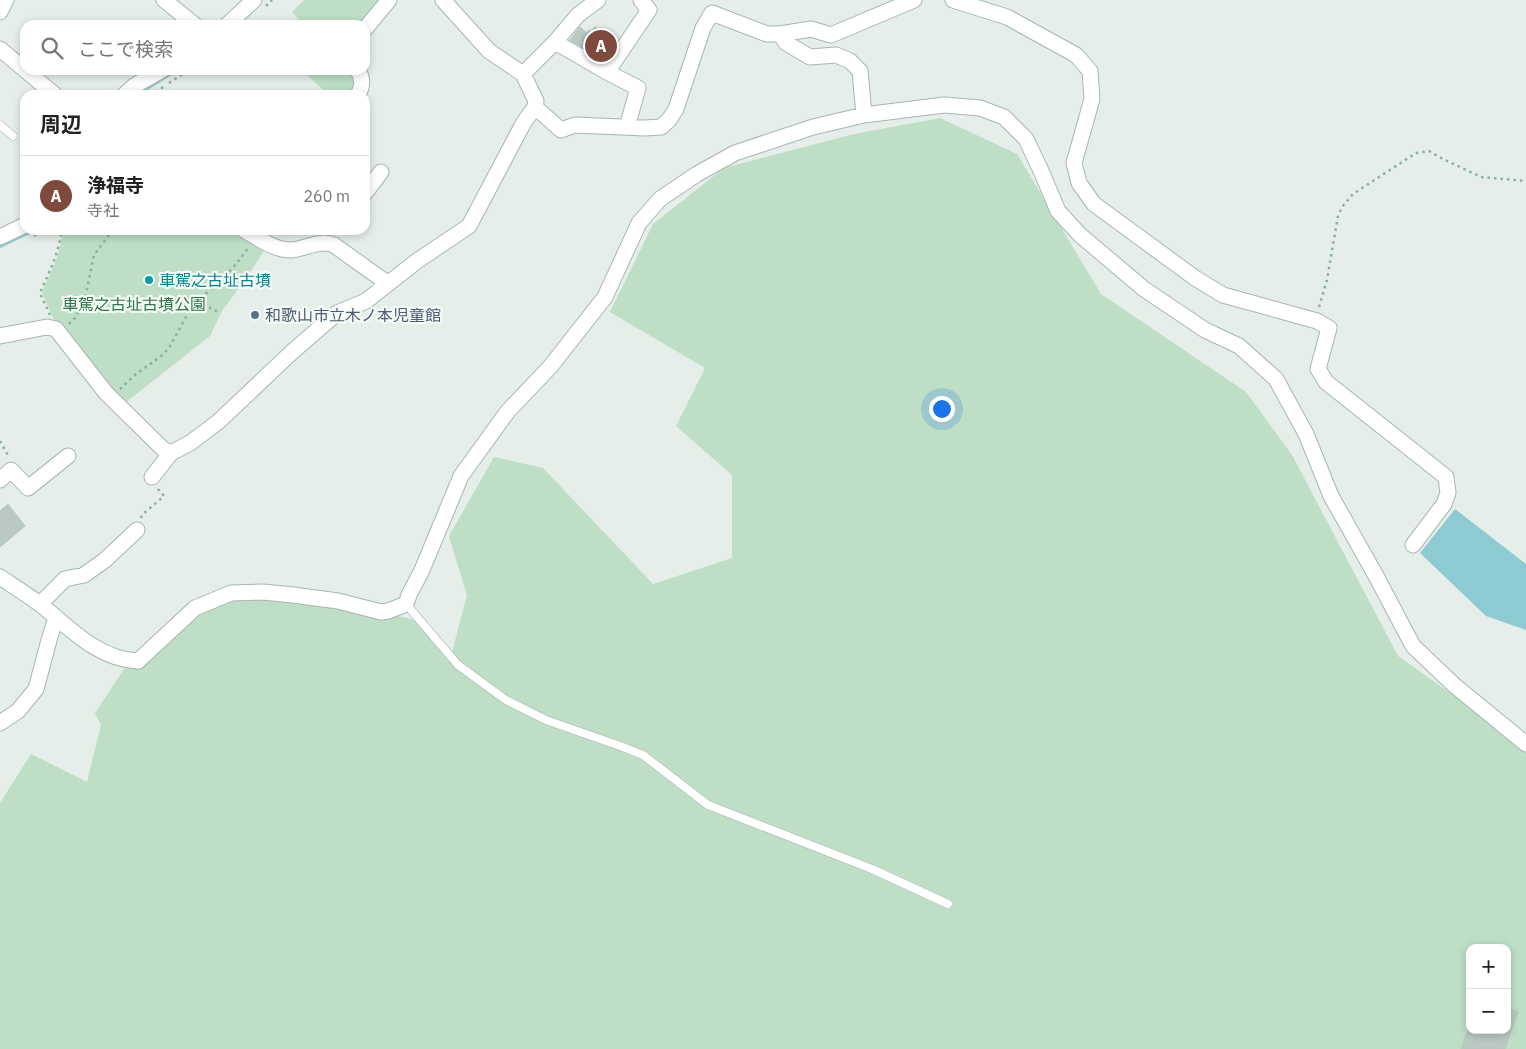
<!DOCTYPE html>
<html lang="ja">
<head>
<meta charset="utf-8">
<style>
  :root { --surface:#fff; --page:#f6f6f6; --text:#222; --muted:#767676; --line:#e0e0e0; --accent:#7f4a3e }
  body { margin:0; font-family:"IBM Plex Sans","Noto Sans JP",sans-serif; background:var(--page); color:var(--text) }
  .controls { position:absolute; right:15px; bottom:15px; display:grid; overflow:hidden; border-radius:10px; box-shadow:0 2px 8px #0003 }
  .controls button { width:45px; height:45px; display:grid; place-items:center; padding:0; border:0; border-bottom:1px solid var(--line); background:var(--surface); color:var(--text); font:25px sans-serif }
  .you { position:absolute; left:941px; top:408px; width:18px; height:18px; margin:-12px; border:4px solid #fff; border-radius:50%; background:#1a73e8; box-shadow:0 0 0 8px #1a73e833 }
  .badge { display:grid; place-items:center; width:32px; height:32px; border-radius:50%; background:var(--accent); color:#fff; font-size:16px; font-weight:700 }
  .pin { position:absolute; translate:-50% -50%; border:2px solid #fff; box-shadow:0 1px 5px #0006 }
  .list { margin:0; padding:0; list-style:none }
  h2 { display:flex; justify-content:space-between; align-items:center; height:65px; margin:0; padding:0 20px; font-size:21px }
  h2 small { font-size:16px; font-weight:400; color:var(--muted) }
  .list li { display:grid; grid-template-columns:32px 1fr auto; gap:15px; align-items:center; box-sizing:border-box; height:80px; padding:0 20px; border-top:1px solid var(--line) }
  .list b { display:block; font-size:19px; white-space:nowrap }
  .list p { margin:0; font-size:16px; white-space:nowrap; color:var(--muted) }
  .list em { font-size:16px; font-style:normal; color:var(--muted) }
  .icon { flex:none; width:28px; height:28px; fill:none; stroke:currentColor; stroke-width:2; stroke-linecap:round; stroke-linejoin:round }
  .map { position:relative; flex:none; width:1526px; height:1049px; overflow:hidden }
  .search { position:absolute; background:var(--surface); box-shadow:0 2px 8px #0003; left:20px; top:20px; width:350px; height:55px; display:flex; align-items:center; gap:12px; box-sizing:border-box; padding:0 18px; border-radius:15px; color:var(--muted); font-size:19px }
  .panel { position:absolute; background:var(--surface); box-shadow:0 2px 8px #0003; left:20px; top:90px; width:350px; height:145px; border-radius:15px }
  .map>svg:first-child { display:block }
  .green { fill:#bedec5; fill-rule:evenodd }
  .water { fill:#8ecad1 }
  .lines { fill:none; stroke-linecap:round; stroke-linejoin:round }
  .stream { stroke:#8ecad1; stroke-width:4 }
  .building { fill:#bac9c2; stroke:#b7c7c0 }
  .lane-casing { stroke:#a7b6b0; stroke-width:9 }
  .street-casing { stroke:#a7b6b0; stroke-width:17 }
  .secondary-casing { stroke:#a3b9b0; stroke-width:17 }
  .path { stroke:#86b1a1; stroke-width:2.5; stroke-dasharray:2.5 4; stroke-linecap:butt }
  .lane { stroke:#fff; stroke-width:8 }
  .street { stroke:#fff; stroke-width:15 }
  .secondary { stroke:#fff; stroke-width:15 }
  .culture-dot { fill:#0f9aa8; stroke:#f5faf7; stroke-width:2 }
  .service-dot { fill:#5c6f8a; stroke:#f5faf7; stroke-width:2 }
  .labels { text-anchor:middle; stroke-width:4.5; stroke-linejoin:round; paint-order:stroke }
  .culture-label { font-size:16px; fill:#0d838f; stroke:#f5faf7; text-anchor:start }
  .park-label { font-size:16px; fill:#2e7646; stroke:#f5faf7 }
  .service-label { font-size:16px; fill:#4e5e75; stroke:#f5faf7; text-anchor:start }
</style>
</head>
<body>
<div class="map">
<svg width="1526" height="1049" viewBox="0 0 1526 1049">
  <rect width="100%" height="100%" fill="#e5eee9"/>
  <path class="green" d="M 304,0 L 383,0 L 361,25 L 304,25 L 292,12 Z
    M 301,70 L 354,70 L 359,79 L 353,95 L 329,95 Z
    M 940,118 L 1017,154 L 1101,294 L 1246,392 L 1292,455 L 1398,656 L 1526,747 L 1526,1049 L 0,1049 L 0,803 L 31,754 L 87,782 L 101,725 L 95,713 L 124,669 L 134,667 L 197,612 L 217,602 L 261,596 L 390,614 L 427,623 L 451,656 L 467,595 L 449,536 L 494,457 L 543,468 L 653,584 L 732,558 L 732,475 L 676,426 L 705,368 L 610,312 L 653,224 L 724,168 L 854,134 ZM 1470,948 L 1507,948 L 1507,1030 L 1470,1030 Z
    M 62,230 L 235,230 L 265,249 L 248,276 L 222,311 L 210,336 L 125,403 L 57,325 L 53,318 L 42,292 C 51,272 62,252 62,230 Z"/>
  <path class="water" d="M 1455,509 L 1526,564 L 1526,630 L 1486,616 L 1420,553 Z"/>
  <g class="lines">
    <path class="stream" d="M 136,95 L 176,70
      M 0,246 L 34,230"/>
  </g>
  <path class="building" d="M 580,27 L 587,33 L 589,30 L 591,32 L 595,27 L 617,41 L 604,60 L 570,40 Z
    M 8,504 L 25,526 L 0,547 L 0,511 Z
    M 1507,1008 L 1518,1012 L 1505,1049 L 1461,1049 L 1468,1030 L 1507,1030 Z"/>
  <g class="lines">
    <defs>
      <path id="lane" d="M 0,125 L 13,136
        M 406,604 L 458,665 L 506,700 L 546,720 L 623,747 L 643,755 L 708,805 L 872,869 L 948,904"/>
      <path id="street" d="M 164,0 L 195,25
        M 598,0 L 578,15 L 555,42 L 607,72 L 638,88 L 627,127
        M 953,0 L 1007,17 L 1076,55 L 1090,71 L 1092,99 L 1074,163 L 1079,183 L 1094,204 L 1195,278 L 1223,295 L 1317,321 L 1329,328 L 1318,369 L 1326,382 L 1446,477 L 1448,493 L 1444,504 L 1413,545
        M 0,12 L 6,0
        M 227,25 L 254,0
        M 365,29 L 389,0
        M 0,49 L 55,95
        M 358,70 C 363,79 363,85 358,95
        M 607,72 L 649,10 L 641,0
        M 523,74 L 555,42
        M 124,95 L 134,86 L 162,70
        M 535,107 L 561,130 L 575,125 L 645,128 L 661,127 L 669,120 L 676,109 L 703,28 L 712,13 L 767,34 L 780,34
        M 864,115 L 860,71 L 850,61 L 836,55 L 810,57 L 786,43 L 780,34 L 811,29 L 831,35 L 914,0
        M 365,193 L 381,172
        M 244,230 C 258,238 274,250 291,250 C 305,249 320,239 334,245 L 387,283
        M 0,237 L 25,225
        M 0,336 L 47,327 L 56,329 L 106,393 L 164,450 L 171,453 L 190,443 L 218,422 L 292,352 L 337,313 L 366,301 L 417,261 L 469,226 L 524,122 L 535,107 L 536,101 L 523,74 L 489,51 L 443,0
        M 152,477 L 171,453
        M 0,480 L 11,470 L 28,488 L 68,456
        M 40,604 L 65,579 L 84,575 L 105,560 L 137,530
        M 138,661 L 195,608 L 231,593 L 263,592 L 293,595 L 338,601 L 381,612 L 388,611 L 406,604 L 409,595 L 422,570 L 461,476 L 508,411 L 550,367 L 605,297 L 639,223 L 660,199 L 697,174 L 735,153 L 813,127 L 864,115 L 944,105 L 980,108 L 1004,117 L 1026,139 L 1042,173 L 1058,211 L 1080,235 L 1144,289 L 1205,330 L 1239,346 L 1276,379 L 1306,434 L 1331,496 L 1375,574 L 1413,646 L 1454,685 L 1526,744
        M 0,723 L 18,711 L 36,689 L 49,640 L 56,618"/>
      <path id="secondary" d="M 0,577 C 15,587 31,597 45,608 C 72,631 101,660 138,661"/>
    </defs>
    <use href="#lane" class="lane-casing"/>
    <use href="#street" class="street-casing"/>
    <use href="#secondary" class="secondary-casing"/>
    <path class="path" d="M 266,6 L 272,0
      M 169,83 L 189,70
      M 150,95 L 165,86
      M 34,236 L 43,230
      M 197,302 L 219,312
      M 1319,307 L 1327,280 L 1338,216 L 1342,207 L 1353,194 L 1416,153 L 1429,151 L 1443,159 L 1481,177 L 1526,181
      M 50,315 L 40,293 C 49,272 60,252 61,230
      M 69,324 L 75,318 L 84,303 L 94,255 L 113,230
      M 120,389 L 136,374 L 160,357 L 169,348 L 186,317 L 197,302 L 233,268 L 248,248
      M 0,441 L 9,457
      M 141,518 L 142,515 L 164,496 L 158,489"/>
    <use href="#lane" class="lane"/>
    <use href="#street" class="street"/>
    <use href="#secondary" class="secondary"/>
  </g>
  <circle class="culture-dot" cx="149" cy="280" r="5"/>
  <circle class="service-dot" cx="255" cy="315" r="5"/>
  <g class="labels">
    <g class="culture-label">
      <text x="159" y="286">車駕之古址古墳</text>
    </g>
    <g class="park-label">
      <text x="134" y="310">車駕之古址古墳公園</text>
    </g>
    <g class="service-label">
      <text x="265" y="321">和歌山市立木ノ本児童館</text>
    </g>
  </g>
</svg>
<div class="controls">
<button>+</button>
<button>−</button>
</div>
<div class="you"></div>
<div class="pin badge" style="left:601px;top:46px">A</div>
<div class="search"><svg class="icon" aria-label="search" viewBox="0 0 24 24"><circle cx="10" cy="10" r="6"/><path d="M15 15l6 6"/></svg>ここで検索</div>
<section class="panel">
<h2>周辺<small></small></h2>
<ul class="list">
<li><span class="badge">A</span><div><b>浄福寺</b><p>寺社</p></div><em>260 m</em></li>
</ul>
</section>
</div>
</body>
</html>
